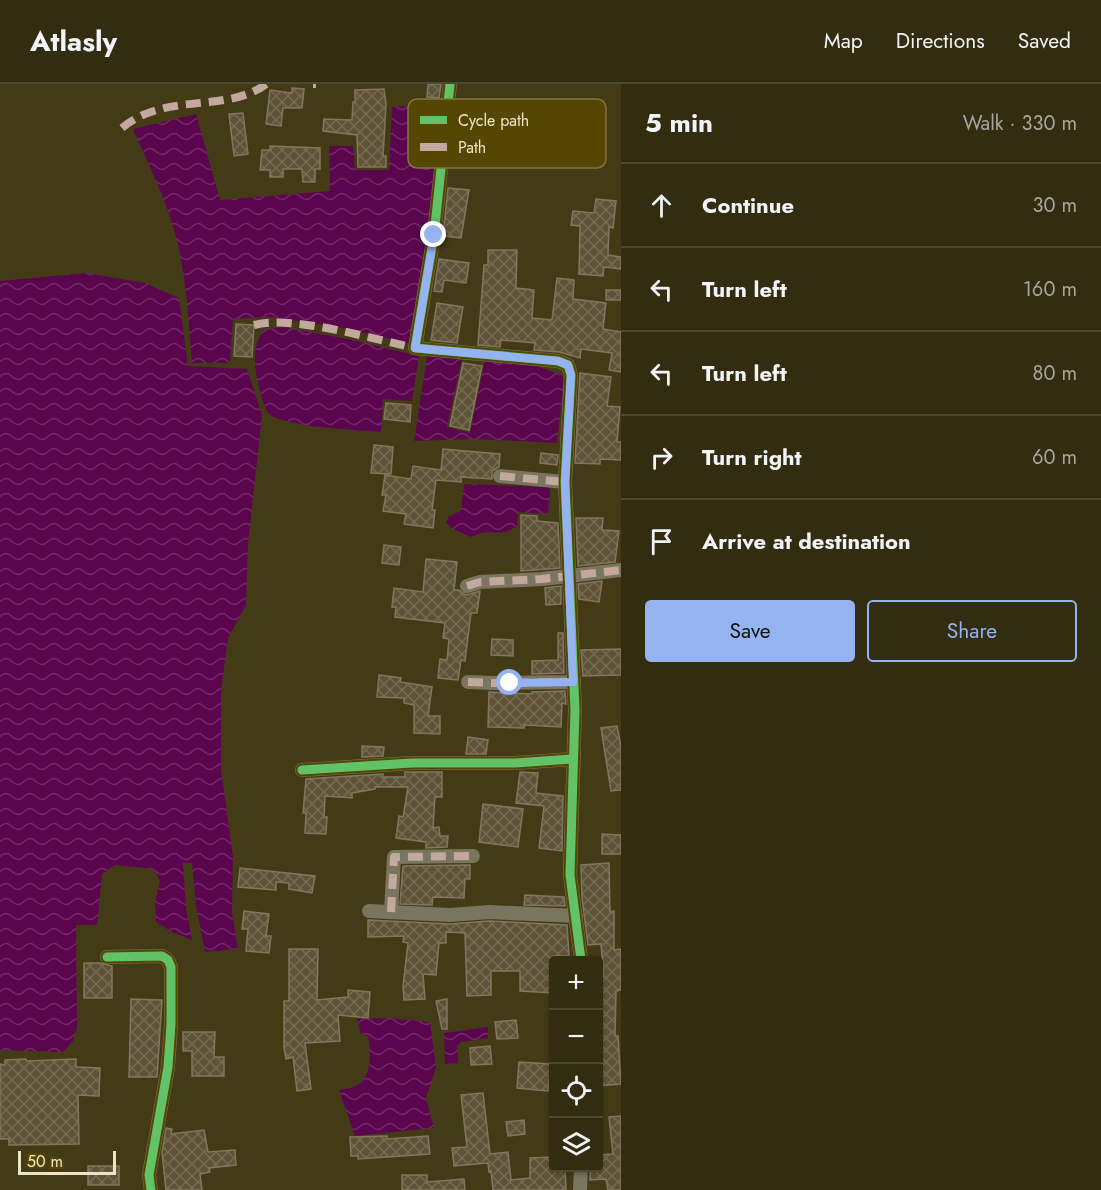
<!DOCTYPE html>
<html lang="en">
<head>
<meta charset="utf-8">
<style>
  :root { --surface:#322c10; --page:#3a3419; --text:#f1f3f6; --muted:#a8a79f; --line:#4d4830; --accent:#95b2f1 }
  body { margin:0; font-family:Jost,sans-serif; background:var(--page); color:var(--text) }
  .controls { position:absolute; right:18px; bottom:18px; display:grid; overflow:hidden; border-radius:6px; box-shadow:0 2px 4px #0004 }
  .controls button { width:54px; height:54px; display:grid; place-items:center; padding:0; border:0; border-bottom:2px solid var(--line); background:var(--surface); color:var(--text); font:30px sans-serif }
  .scale { position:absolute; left:18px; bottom:15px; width:98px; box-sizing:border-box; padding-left:6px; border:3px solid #ede4c7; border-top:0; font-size:16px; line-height:21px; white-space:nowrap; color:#ede4c7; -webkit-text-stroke:4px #554604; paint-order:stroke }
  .stop { position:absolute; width:18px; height:18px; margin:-14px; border:4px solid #95b2f1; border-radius:50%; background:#fff }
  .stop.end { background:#95b2f1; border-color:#fff; box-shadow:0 2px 6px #0008 }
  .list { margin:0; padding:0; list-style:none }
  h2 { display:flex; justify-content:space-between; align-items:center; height:78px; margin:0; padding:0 24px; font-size:26px }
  h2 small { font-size:20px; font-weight:400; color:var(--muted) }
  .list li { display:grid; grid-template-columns:39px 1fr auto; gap:18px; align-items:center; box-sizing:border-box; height:84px; padding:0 24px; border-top:2px solid var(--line) }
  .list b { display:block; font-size:22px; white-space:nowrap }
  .list em { font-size:20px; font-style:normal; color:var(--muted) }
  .actions { display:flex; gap:12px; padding:18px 24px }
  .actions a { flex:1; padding:14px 0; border:2px solid var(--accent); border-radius:6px; text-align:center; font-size:21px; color:var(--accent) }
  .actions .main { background:var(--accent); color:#111 }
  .icon { flex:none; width:33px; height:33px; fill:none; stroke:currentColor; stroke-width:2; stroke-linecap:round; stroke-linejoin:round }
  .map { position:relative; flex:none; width:621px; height:1106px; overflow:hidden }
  header { display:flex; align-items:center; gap:36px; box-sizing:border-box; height:84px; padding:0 30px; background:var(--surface); border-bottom:2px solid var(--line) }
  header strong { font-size:28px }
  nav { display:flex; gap:33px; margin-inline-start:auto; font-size:21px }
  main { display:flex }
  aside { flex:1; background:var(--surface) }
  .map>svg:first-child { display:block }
  .water { fill:url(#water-waves) }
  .building { fill:url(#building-cross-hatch); stroke:#82775e; stroke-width:1.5 }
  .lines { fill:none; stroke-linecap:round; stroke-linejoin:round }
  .street { stroke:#7a755e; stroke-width:14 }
  .quiet { stroke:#c3a89e; stroke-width:8; stroke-dasharray:15 8; stroke-linecap:butt }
  .cycleway-casing { stroke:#554604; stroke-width:13 }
  .cycleway { stroke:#61c268; stroke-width:9 }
  .route { stroke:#95b2f1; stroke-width:8 }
  .key { fill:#554604; stroke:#83753e; stroke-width:1.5 }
  .key-label { font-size:16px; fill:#ede4c7 }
</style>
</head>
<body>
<header>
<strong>Atlasly</strong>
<nav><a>Map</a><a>Directions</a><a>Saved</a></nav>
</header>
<main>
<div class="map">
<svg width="621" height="1106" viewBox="0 0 621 1106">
  <defs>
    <pattern id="water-waves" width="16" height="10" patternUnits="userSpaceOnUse" patternTransform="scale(1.5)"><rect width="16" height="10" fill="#5c054f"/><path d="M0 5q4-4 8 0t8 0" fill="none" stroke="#742967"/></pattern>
    <pattern id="building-cross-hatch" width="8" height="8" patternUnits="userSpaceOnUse" patternTransform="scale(1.5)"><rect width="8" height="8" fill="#5e5338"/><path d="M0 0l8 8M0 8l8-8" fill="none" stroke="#756c53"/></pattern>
  </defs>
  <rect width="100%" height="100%" fill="#433a16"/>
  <path class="water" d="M 443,19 L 433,125 L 412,260 L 334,242 L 270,233 L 233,235 L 230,279 L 192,279 C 188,231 186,181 171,136 C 161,105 146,75 133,45 L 196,30 L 220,116 L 330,107 L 329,62 L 353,62 L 355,86 L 389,86 L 392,23 Z
    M 86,189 L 145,199 L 179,214 L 188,282 L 247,285 L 262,331 L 248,460 L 246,521 L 228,554 L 221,607 L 221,685 L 233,773 L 232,829 L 238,865 L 205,868 L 196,822 L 192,779 L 183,779 L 186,824 L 192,856 L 174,849 L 156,838 L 155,818 L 160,797 L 154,785 L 115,781 L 102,790 L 97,841 L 76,841 L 77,943 L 73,957 L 63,968 L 0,966 L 0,197 Z
    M 282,243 L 348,255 L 419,272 L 412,317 L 383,315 L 381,348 C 359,346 281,343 268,329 C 264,324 257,297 256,289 C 254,273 254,259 264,246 Z
    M 427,272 L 462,275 L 447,343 L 470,349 L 485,276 L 537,282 L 564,292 L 557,359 L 475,355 L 414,357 Z
    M 464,400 L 550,403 L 548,430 L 518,428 L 517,442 C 504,451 501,448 487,448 C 482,448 476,451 471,453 L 455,446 L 446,439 L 449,432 L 461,427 Z
    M 387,934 L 430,938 L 436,984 L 426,1014 L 434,1044 L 355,1052 L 339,1006 C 345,1005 354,1004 359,1000 C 373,989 370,968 368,952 L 361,951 L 357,935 Z
    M 488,943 L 488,954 L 461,958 L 457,962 L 458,979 L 445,980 L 444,949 Z"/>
  <path class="building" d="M 428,0 L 441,0 L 439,14 L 427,13 Z
    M 292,4 L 304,5 L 302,24 L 283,24 L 281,42 L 266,40 L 270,6 L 292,9 Z
    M 384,5 L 386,20 L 383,72 L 386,72 L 386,83 L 358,83 L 357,51 L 323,47 L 324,35 L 352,36 L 353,18 L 355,18 L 355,6 Z
    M 243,29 L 248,70 L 234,72 L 229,30 Z
    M 270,62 L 320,64 L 320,85 L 315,85 L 315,98 L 303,98 L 302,85 L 283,85 L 283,93 L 270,93 L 270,86 L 260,86 L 262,66 L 270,66 Z
    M 448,104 L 469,106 L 461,154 L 443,152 Z
    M 596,115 L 616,117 L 613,144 L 609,143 L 608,171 L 621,173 L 621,185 L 604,183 L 603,192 L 579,190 L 580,142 L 571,141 L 573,127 L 594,129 Z
    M 488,166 L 517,166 L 516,204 L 534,206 L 532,234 L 552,236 L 557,194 L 574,196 L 573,215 L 606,219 L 603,245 L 621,248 L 621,288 L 609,286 L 612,269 L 581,265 L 580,274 L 559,268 L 534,266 L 535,259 L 501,256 L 500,263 L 478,261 L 484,181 L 488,181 Z
    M 439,175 L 469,179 L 466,199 L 444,196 L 442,208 L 434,207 Z
    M 606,206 L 621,206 L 621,216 L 606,216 Z
    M 437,219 L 463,223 L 457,259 L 431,256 Z
    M 236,240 L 254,241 L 252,273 L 234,272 Z
    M 463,279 L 482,282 L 469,346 L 450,342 Z
    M 580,289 L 611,293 L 607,322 L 620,323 L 617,358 L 621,358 L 621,376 L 600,375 L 600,380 L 575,379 Z
    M 386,319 L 411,321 L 410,338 L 384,335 Z
    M 374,361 L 393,363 L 391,390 L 371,389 Z
    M 443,365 L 500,370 L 499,383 L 492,387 L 492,395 L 461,393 L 461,398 L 436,396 L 432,426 L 435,426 L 433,444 L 404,440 L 406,430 L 383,427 L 386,411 L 382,411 L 385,391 L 411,395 L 413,382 L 441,386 Z
    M 541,369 L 558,371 L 557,381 L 540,379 Z
    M 521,431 L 537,432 L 537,437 L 558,439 L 560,484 L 521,487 Z
    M 576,434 L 603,434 L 602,446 L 619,447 L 615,478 L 578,482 Z
    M 384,461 L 401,463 L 399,481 L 382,479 Z
    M 426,475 L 457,478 L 454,506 L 459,506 L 466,511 L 480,507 L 477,529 L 471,529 L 465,577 L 461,576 L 458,596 L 438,594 L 440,575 L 447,576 L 449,555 L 443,554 L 445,539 L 395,533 L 396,523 L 392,523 L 394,504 L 423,508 Z
    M 602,497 L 599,518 L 579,515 L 578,500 Z
    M 561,502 L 561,520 L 546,521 L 545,504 Z
    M 558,549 L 563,549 L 564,589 L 532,590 L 532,577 L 558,576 Z
    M 492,555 L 513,556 L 513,572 L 491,571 Z
    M 621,565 L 621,591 L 583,592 L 581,566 Z
    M 379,591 L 401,594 L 400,598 L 432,603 L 428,632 L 440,632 L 440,650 L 414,649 L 414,621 L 404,619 L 404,614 L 377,613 Z
    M 565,607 L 566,620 L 562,619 L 561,643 L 525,641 L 524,644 L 488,643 L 489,608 L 532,610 L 532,608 Z
    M 617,642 L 621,663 L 621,706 L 611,707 L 601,644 Z
    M 468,653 L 488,656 L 486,670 L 466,670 Z
    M 362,662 L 384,663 L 383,672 L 362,673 Z
    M 405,688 L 442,688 L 442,713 L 435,713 L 433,744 L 439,743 L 440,752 L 448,752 L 447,763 L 426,764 L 426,758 L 396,754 L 399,732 L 403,733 L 408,703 L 375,703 L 375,705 L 352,709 L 352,714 L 325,712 L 324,733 L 327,733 L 326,750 L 305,749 L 306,729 L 303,729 L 306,695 L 383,690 L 383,693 L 405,693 Z
    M 520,688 L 538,689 L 536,709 L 563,712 L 562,767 L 539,764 L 544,722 L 516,719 Z
    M 483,720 L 523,725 L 518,763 L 479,758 Z
    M 602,750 L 621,751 L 621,770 L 602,770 Z
    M 609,779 L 610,828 L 614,827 L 614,866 L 621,865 L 621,906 L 616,907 L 615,952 L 618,952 L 621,1000 L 598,1002 L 601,908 L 598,908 L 598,893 L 604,893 L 601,860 L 588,861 L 582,814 L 581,781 Z
    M 470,781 L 470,795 L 465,795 L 464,814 L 433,813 L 432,821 L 400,820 L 403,782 Z
    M 240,784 L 315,792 L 312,809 L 289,805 L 289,799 L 276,798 L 276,806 L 238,803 Z
    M 525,811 L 564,813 L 565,822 L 524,821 Z
    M 244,827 L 269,830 L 266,852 L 271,852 L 269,869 L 246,867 L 248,845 L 242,845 Z
    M 368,836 L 450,840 L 489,837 L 567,841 L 569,872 L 554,872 L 554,909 L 520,907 L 520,887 L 491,887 L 491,911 L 467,912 L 465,849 L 446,848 L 446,859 L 439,859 L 436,891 L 423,890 L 425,915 L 404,916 L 403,902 L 408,859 L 403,858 L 404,852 L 368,853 Z
    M 289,865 L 318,865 L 317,916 L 348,913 L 348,906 L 370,908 L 368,934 L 338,931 L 340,957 L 305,959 L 311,1005 L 297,1007 L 293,973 L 286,975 L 284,964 L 284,917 L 289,917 Z
    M 84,879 L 101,879 L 112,882 L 112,914 L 84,914 Z
    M 131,915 L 162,916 L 157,993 L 129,993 Z
    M 447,915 L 447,945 L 442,945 L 436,917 Z
    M 516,936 L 518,954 L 497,955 L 495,938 Z
    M 183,948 L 215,948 L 214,973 L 224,973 L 224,992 L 192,992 L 192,967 L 183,967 Z
    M 490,962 L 492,980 L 471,981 L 470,964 Z
    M 26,975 L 27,977 L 76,975 L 76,983 L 100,984 L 99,1012 L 78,1011 L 79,1060 L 9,1061 L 9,1055 L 0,1055 L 0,980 L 5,981 L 5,976 Z
    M 519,978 L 550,980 L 550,983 L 554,983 L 554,995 L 549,995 L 548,1007 L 517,1004 Z
    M 483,1009 L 490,1070 L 508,1068 L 511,1096 L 530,1094 L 530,1074 L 554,1073 L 554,1083 L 565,1083 L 566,1106 L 493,1106 L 491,1087 L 489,1088 L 488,1079 L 454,1082 L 452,1064 L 467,1063 L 461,1011 Z
    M 621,1032 L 621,1106 L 608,1106 L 606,1095 L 590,1096 L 590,1083 L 598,1083 L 598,1071 L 613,1070 L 609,1033 Z
    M 524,1036 L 525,1050 L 508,1052 L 506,1038 Z
    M 166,1044 L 172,1045 L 171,1050 L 204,1046 L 208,1068 L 235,1066 L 236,1081 L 209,1084 L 210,1088 L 200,1090 L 202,1106 L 166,1106 L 162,1069 Z
    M 387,1052 L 387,1055 L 428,1052 L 430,1070 L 358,1075 L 358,1072 L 351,1072 L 350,1053 Z
    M 88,1082 L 119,1082 L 119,1101 L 88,1101 Z
    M 402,1091 L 427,1091 L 427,1098 L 464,1095 L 465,1106 L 402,1106 Z"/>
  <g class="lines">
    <path class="street" d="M 450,0 L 434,151 L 415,264 L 558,277 L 568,281 L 571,291 L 565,398 L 575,626 L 570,791 L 581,876
      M 500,392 L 565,398
      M 467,502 L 480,498 L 542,495 L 621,486
      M 468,598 L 494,599 L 573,598
      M 302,686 L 412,679 L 515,679 L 572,675
      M 369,827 L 450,831 L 489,828 L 576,832
      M 391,828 L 394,773 L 473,772
      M 107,873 L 162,872 L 168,876 L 171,883 L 171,940 L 168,983 L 149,1091 L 151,1106
      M 580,1106 L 581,1084"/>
    <path class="quiet" d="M 313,0 L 316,0
      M 122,44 C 164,8 229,29 266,0
      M 254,241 C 294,231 373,255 415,264
      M 500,392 L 565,398
      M 467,502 L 480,498 L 542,495 L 621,486
      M 468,598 L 494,599 L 573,598
      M 391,828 L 394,773 L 473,772"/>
    <defs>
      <path id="cycleway" d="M 450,0 L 434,151 L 415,264 L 558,277 L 568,281 L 571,291 L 565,398 L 575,626 L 570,791 L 581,876
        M 302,686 L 412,679 L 515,679 L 572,675
        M 107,873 L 162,872 L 168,876 L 171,883 L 171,940 L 168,983 L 149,1091 L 151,1106"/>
    </defs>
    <use href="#cycleway" class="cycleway-casing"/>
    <use href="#cycleway" class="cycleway"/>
  </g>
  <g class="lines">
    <path class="route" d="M 434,151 L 415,264 L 558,277 L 568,281 L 571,291 L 565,398 L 573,598 L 510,599"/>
  </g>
  <rect x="408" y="15" width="198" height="69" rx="9" class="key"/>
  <rect x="420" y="32" width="27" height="8" fill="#61c268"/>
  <rect x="420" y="59" width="27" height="8" fill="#c3a89e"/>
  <g class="key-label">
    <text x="458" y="42">Cycle path</text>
    <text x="458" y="69">Path</text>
  </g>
</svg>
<div class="controls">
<button>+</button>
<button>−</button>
<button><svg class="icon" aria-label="locate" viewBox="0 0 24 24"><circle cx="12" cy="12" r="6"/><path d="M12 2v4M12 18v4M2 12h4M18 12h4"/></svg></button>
<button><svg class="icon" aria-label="layers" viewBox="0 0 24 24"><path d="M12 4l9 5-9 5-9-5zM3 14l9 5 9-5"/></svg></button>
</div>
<div class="scale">50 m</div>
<div class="stop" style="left:510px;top:599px"></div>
<div class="stop end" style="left:434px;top:151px"></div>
</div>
<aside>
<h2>5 min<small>Walk · 330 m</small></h2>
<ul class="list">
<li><svg class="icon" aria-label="ahead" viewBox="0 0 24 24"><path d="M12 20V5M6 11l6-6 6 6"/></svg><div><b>Continue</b></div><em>30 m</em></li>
<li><svg class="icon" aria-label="left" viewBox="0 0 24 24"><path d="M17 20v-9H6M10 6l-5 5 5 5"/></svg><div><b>Turn left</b></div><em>160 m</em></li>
<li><svg class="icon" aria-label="left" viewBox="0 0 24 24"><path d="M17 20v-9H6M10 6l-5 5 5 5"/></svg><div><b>Turn left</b></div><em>80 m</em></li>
<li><svg class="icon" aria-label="right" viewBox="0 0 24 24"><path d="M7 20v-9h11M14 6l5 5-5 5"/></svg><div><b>Turn right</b></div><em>60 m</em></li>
<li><svg class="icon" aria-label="arrive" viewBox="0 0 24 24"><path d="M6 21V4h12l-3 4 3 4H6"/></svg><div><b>Arrive at destination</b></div></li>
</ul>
<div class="actions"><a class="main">Save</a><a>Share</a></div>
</aside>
</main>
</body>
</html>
